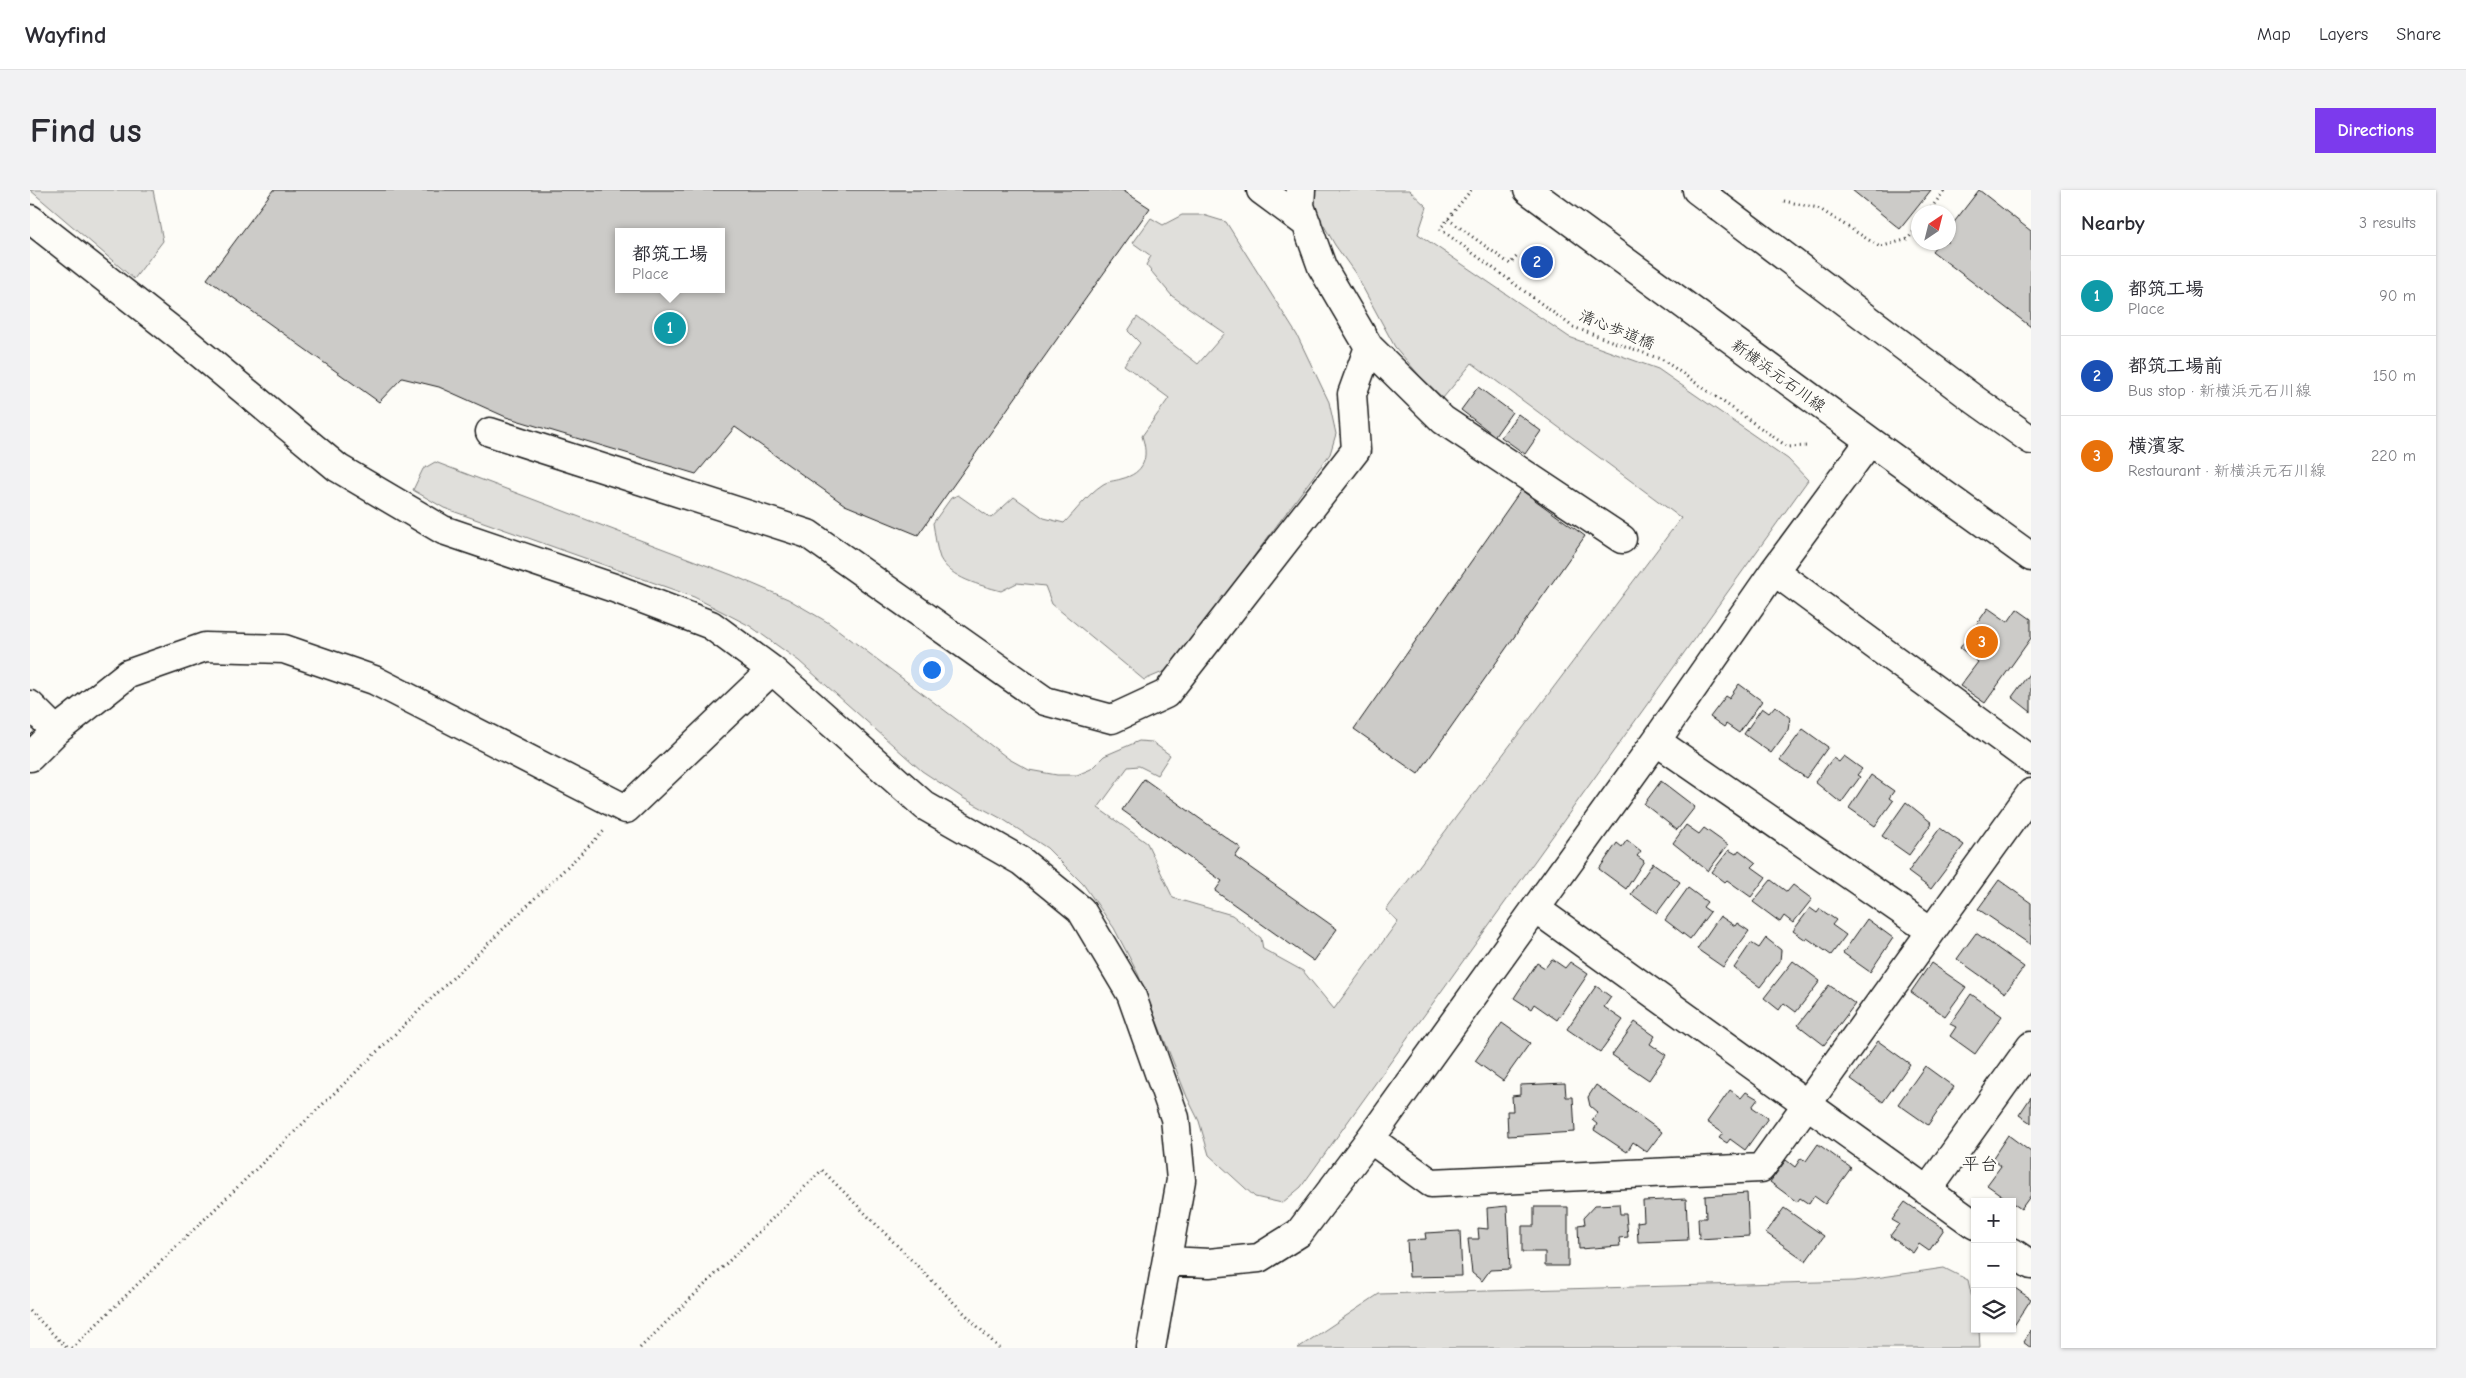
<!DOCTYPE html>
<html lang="en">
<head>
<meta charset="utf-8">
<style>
  :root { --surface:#fff; --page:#f2f2f3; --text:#2b2b33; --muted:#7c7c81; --line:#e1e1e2; --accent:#7c3aed }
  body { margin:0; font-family:"Comic Neue","Klee One",sans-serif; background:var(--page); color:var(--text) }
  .controls { position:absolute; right:15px; bottom:15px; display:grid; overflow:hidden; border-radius:0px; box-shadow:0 1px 4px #0004 }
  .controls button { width:45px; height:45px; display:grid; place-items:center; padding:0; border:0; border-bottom:1px solid var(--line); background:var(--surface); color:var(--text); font:25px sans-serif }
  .compass { position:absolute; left:1881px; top:15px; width:45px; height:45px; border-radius:50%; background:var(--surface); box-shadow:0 1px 4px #0004; rotate:35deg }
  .you { position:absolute; left:901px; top:479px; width:18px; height:18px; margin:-12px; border:4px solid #fff; border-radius:50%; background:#1a73e8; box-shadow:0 0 0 8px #1a73e833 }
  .badge { display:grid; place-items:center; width:32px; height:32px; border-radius:50%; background:var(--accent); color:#fff; font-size:16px; font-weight:700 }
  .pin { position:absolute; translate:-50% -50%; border:2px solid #fff; box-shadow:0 1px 5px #0006 }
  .popup { position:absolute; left:585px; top:38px; width:110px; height:65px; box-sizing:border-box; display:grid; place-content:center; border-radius:0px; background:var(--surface); filter:drop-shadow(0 1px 4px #0005); font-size:16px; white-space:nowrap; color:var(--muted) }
  .popup b { font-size:19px; color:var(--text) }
  .popup::after { content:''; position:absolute; left:50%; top:100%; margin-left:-10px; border:10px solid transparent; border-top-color:var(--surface) }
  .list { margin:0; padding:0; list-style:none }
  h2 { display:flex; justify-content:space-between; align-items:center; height:65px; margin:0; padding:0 20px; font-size:21px }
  h2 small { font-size:16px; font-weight:400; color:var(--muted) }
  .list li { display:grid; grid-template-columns:32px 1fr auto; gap:15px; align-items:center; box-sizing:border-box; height:80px; padding:0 20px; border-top:1px solid var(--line) }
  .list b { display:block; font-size:19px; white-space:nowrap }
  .list p { margin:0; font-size:16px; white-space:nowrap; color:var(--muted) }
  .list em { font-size:16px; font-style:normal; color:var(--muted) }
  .icon { flex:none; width:28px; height:28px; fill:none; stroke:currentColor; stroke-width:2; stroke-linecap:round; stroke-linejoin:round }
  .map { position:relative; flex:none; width:2001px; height:1158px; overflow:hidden; border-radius:0px }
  header { display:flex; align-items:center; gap:30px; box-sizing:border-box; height:70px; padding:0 25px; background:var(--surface); border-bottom:1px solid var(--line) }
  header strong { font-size:24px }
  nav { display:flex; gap:28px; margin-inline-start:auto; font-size:18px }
  .intro { display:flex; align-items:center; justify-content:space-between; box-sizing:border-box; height:120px; padding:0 30px }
  h1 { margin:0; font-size:35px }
  .button { padding:12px 22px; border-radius:0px; background:var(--accent); color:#fff; font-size:18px; font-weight:700 }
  main { display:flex; gap:30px; padding:0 30px }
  aside { flex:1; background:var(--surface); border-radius:0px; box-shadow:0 1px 4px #0004 }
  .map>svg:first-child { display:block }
  .green { fill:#e0dfdb; stroke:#7e7e7c }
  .building { fill:#cccbc8; stroke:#1c1c1c; fill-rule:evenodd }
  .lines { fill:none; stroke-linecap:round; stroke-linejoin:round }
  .minor-casing { stroke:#1c1c1c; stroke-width:31 }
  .path { stroke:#1c1c1c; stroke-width:3; stroke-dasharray:1 4; stroke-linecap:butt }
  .minor { stroke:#fdfcf7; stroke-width:28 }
  .labels { text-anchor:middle; stroke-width:4.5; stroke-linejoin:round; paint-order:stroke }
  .street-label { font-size:16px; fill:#1c1c1c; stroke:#fdfcf7 }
  .neighbourhood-label { font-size:18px; fill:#1c1c1c; stroke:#fdfcf7 }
</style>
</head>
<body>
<header>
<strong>Wayfind</strong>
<nav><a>Map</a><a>Layers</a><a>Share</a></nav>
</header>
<div class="intro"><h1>Find us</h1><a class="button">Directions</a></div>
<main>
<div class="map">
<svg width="2001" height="1158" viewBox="0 0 2001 1158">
  <rect width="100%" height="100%" fill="#fdfcf7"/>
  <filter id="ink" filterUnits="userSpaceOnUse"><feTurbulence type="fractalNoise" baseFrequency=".02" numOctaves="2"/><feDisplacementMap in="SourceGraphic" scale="10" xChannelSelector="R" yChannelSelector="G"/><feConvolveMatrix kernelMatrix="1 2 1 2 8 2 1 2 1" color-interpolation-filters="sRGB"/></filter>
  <g filter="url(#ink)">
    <path class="green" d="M 0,0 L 123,0 L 133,51 L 104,89 Z
      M 1286,0 L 1379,0 L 1397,17 L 1388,44 L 1539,147 L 1628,179 L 1758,269 L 1778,290 L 1271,997 L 1252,1013 L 1225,1007 L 1179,965 L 1169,931 L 1157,907 L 1108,784 L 1084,738 L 1053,694 L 1017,658 L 974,630 L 933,608 L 892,581 L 769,471 L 720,436 L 664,407 L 414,318 L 383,300 L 393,279 L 405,272 L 702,385 L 758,409 L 799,433 L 979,569 L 999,580 L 1027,585 L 1047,585 L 1061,579 L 1074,566 L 1109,551 L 1122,552 L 1140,565 L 1127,585 L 1109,576 L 1098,577 L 1068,618 L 1117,653 L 1143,708 L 1202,725 L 1231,748 L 1233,759 L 1273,781 L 1304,819 L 1368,731 L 1356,720 L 1651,328 L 1442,173 L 1413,208 L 1389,185 L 1365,157 L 1325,83 L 1305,55 L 1282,15 Z
      M 1152,25 L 1173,25 L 1196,32 L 1267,145 L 1299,212 L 1306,244 L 1300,264 L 1140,479 L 1114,490 L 1022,414 L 1015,396 L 987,393 L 971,401 C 950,395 921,389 910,368 C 906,358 905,344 903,333 L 921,308 L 928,305 L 961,328 L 984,307 L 1014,328 L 1034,333 C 1046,321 1058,304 1072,295 C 1077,291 1085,291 1091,289 C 1115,283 1119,267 1112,246 L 1139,208 L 1094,175 L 1110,153 L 1098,141 L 1107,127 L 1168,174 L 1195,143 L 1142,106 L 1116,75 L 1121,66 L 1103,53 L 1121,28 L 1133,35 Z
      M 1914,1078 L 1938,1090 L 1945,1121 L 1945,1139 L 1949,1139 L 1950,1158 L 1268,1158 L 1349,1104 L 1825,1091 Z"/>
    <path class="building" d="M 243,0 L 1092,0 L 1120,18 L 888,345 L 815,315 L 705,237 L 666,284 L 476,227 L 409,197 L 372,188 L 349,212 L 177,89 ZM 589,42 L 691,42 L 691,99 L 589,99 Z
      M 1822,0 L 1901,0 L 1870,39 Z
      M 1949,0 L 2001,41 L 2001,137 L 1902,61 L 1909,52 L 1918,52 L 1918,40 Z
      M 1448,197 L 1482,222 L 1465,246 L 1431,220 Z
      M 1488,224 L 1511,241 L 1495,264 L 1471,247 Z
      M 1491,300 L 1555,346 L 1388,584 L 1324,539 Z
      M 1958,418 L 1978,432 L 1987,419 L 2001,429 L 2001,448 L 1955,513 L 1930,496 L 1948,472 L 1930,458 Z
      M 2001,481 L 2001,522 L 1982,507 Z
      M 1709,494 L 1732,511 L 1709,543 L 1696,534 L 1694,537 L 1680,527 L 1696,506 L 1699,508 Z
      M 1745,516 L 1760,528 L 1758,540 L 1741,563 L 1714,544 L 1732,518 L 1739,523 Z
      M 1773,539 L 1798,557 L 1776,588 L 1750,570 Z
      M 1814,566 L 1832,579 L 1827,585 L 1830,587 L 1811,613 L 1785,592 L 1803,568 L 1809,572 Z
      M 1841,585 L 1864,601 L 1859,608 L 1863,611 L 1845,636 L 1819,618 Z
      M 1114,589 L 1211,658 L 1205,667 L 1307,739 L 1284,771 L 1185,701 L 1192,691 L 1092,620 Z
      M 1631,591 L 1665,617 L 1647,640 L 1614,614 Z
      M 1876,612 L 1902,633 L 1879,665 L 1852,646 Z
      M 1656,635 L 1669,644 L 1674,638 L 1698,655 L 1678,681 L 1643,653 Z
      M 1910,638 L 1934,655 L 1901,699 L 1878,682 Z
      M 1597,650 L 1611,661 L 1607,666 L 1614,671 L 1596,699 L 1569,679 L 1587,653 L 1592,657 Z
      M 1699,660 L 1706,664 L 1709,660 L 1726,673 L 1722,677 L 1736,687 L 1721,707 L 1697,690 L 1695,692 L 1682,682 Z
      M 1623,673 L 1650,692 L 1627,723 L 1601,704 Z
      M 1741,690 L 1757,702 L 1763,695 L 1782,709 L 1763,733 L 1754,726 L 1750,732 L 1723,712 Z
      M 1969,690 L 2001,713 L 2001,755 L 1948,719 Z
      M 1658,698 L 1677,712 L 1673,717 L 1680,722 L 1660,749 L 1635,730 Z
      M 1780,718 L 1787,723 L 1790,719 L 1806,730 L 1802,735 L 1816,745 L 1801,765 L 1777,748 L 1776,750 L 1763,741 Z
      M 1690,726 L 1705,736 L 1707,733 L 1719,741 L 1693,777 L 1667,759 Z
      M 1837,729 L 1863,748 L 1840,782 L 1813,763 Z
      M 1946,743 L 1994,777 L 1975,803 L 1927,769 Z
      M 1736,748 L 1751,760 L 1750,771 L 1730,797 L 1704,778 L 1721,753 L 1729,758 Z
      M 1522,769 L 1535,778 L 1540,772 L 1558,784 L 1527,830 L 1504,814 L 1501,819 L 1484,808 L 1507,773 L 1515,778 Z
      M 1763,771 L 1790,791 L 1766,822 L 1754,813 L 1749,820 L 1734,808 Z
      M 1901,773 L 1936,797 L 1915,826 L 1881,802 Z
      M 1799,795 L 1825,814 L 1794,855 L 1768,835 Z
      M 1566,796 L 1581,807 L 1574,817 L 1593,830 L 1570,862 L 1537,839 Z
      M 1941,804 L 1972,826 L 1945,864 L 1920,846 L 1926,837 L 1920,834 Z
      M 1605,832 L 1625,846 L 1620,854 L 1636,865 L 1619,890 L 1582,865 Z
      M 1472,833 L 1500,853 L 1473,891 L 1445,871 Z
      M 1848,851 L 1880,874 L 1853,912 L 1821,889 Z
      M 1895,876 L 1924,897 L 1898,935 L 1868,914 Z
      M 1535,893 L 1536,907 L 1543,907 L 1545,942 L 1478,946 L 1477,921 L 1483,921 L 1482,906 L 1490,905 L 1490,895 Z
      M 1566,895 L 1632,942 L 1617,962 L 1603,952 L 1597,962 L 1564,940 L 1567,934 L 1562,930 L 1568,923 L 1560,916 L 1558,907 Z
      M 1700,900 L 1711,908 L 1716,902 L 1728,909 L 1722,917 L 1738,928 L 1715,960 L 1700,949 L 1697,953 L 1689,948 L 1693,943 L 1677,932 Z
      M 2001,907 L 2001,933 L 1989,925 Z
      M 1978,945 L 2001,962 L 2001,1005 L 1991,1019 L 1957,995 L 1971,976 L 1962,969 Z
      M 1788,954 L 1821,978 L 1795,1014 L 1784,1006 L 1779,1014 L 1770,1008 L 1767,1012 L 1740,992 L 1756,970 L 1765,977 L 1771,968 L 1776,971 Z
      M 1717,1003 L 1719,1046 L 1669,1049 L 1668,1028 L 1676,1028 L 1675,1006 Z
      M 1656,1009 L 1658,1050 L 1608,1052 L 1607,1032 L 1614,1031 L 1613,1011 Z
      M 1875,1012 L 1914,1039 L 1899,1061 L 1889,1054 L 1883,1063 L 1860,1046 L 1869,1034 L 1862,1030 Z
      M 1589,1014 L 1590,1024 L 1596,1024 L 1598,1047 L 1589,1048 L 1590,1056 L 1549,1059 L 1548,1035 L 1555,1034 L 1554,1027 L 1565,1015 Z
      M 1477,1016 L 1480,1079 L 1460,1080 L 1452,1091 L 1442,1083 L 1438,1049 L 1449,1049 L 1448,1038 L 1458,1039 L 1457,1018 Z
      M 1504,1017 L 1538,1017 L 1538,1076 L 1515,1076 L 1515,1062 L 1492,1062 L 1492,1036 L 1504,1036 Z
      M 1754,1018 L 1794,1046 L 1776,1071 L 1736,1043 Z
      M 1430,1041 L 1432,1086 L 1379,1087 L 1377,1050 L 1396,1049 L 1395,1043 Z
      M 1982,1096 L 2001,1109 L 1982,1139 Z
      M 2001,1140 L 2001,1158 L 1993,1152 Z"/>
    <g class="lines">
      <defs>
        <path id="minor" d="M 1231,0 L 1277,34
          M 1271,0 L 1270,16 L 1292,77 L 1339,157 L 1413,230 L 1592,349
          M 1498,0 L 1840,251 L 2001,367
          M 1667,0 L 1945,210 L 2001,250
          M 0,29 L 154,150 L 308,278 L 413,340 L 584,398 L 681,435 L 742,480 L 895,616 L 991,671 L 1051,720 L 1101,804 L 1145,928 L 1151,990 L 1121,1158
          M 460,242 L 778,344 L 1015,511 L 1082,529 L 1136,504 L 1326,260 L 1322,204 L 1339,157
          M 1744,381 L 2001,570
          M 0,515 L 26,541
          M 1626,551 L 1901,741
          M 0,567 L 26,541 L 98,484 L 175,457 L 254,459 L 344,490 L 596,619 L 742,480
          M 1506,719 L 1945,1035
          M 1340,949 L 1401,993 L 1731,978 L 2001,603
          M 1897,1001 L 2001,856
          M 1982,1062 L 2001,1075
          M 1137,1071 L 1179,1073 L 1229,1068 L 1269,1043 L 1340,949 L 1626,551 L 1744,381 L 1840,251"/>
      </defs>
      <use href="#minor" class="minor-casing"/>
      <path class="path" d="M 1441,0 L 1410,39 L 1543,137 L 1633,170 L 1758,257 L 1778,256
        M 1754,11 L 1788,18 L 1850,57 L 1878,49 L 1888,36
        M 1898,22 L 1915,0
        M 1418,29 L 1480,74 L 1488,65
        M 0,1121 L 37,1158
        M 42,1158 L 574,641
        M 610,1158 L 792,980 L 969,1158"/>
      <use href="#minor" class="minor"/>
    </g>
  </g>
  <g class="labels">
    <g class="street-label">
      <text transform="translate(1587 139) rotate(22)" y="6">清心歩道橋</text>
      <text transform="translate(1749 185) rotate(36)" y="6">新横浜元石川線</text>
    </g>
    <g class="neighbourhood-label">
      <text x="1950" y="980">平台</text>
    </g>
  </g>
</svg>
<div class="controls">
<button>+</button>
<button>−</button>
<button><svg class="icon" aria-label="layers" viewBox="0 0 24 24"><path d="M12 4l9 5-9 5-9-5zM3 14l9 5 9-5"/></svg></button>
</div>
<svg class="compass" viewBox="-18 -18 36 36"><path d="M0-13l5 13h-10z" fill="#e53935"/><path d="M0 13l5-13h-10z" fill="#7c7c81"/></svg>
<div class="you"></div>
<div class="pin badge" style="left:640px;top:138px;background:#0f9aa8">1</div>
<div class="popup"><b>都筑工場</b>Place</div>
<div class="pin badge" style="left:1507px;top:72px;background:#1a4fb4">2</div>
<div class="pin badge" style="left:1952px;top:452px;background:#e8710a">3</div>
</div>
<aside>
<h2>Nearby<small>3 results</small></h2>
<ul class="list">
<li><span class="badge" style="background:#0f9aa8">1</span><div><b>都筑工場</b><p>Place</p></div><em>90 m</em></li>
<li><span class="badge" style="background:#1a4fb4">2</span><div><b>都筑工場前</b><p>Bus stop · 新横浜元石川線</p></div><em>150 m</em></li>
<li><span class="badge" style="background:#e8710a">3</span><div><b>横濱家</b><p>Restaurant · 新横浜元石川線</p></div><em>220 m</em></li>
</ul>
</aside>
</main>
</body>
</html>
